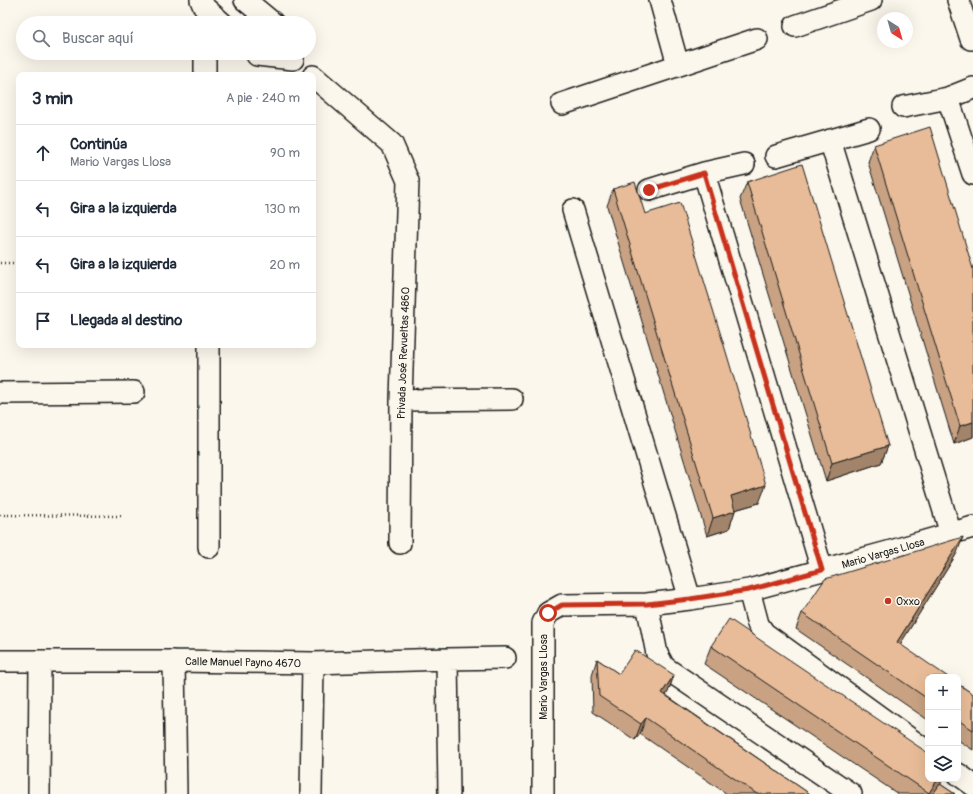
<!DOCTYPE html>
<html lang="es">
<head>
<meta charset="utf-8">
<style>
  :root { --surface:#fff; --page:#f6f6f7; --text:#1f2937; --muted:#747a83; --line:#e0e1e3 }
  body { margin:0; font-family:Pangolin,sans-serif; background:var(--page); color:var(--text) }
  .controls { position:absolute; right:12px; bottom:12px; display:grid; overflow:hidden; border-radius:8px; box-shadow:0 4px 16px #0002 }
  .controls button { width:36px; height:36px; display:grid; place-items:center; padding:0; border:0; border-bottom:1px solid var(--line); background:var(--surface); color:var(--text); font:20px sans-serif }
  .compass { position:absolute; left:877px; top:12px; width:36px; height:36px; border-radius:50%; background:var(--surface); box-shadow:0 4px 16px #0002; rotate:143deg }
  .stop { position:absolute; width:12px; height:12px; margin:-9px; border:3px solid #c8321e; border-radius:50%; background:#fff }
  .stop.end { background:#c8321e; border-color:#fff; box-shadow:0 1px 4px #0008 }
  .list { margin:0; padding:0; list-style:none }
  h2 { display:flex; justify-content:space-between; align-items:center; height:52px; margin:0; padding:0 16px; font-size:17px }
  h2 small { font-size:13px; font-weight:400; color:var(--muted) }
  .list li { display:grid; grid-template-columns:26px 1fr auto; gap:12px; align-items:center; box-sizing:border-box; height:56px; padding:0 16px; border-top:1px solid var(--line) }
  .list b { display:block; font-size:15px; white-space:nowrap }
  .list p { margin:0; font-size:13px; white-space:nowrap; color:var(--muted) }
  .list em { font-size:13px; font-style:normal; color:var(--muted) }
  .icon { flex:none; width:22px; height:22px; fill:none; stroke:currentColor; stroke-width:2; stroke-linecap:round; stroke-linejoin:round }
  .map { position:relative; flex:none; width:973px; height:794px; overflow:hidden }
  .search { position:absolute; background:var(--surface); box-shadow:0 4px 16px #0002; left:16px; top:16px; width:300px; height:44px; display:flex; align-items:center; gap:10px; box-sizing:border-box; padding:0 14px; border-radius:22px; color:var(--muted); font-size:15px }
  .panel { position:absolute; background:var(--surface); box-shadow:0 4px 16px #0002; left:16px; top:72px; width:300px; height:276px; border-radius:8px }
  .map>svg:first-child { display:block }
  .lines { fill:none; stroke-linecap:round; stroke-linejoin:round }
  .minor-casing { stroke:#1c1c1c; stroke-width:24 }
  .path { stroke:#1c1c1c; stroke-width:2.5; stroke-dasharray:1 3; stroke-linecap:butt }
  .minor { stroke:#fbf7ec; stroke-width:21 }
  .wall { fill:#c8a283; stroke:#1c1c1c }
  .shaded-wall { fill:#a2846a; stroke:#1c1c1c }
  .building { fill:#e8bc98; stroke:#1c1c1c }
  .route { stroke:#c8321e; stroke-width:5 }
  .poi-dot { fill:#c8321e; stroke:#fbf7ec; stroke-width:1.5 }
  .labels { text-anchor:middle; stroke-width:3; stroke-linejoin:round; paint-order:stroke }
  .street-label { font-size:11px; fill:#1c1c1c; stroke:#fbf7ec }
  .poi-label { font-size:11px; fill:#1c1c1c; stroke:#fbf7ec; text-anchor:start }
</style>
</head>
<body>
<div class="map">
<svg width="973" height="794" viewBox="0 0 973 794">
  <rect width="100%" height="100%" fill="#fbf7ec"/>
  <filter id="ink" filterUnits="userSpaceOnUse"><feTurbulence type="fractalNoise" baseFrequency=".025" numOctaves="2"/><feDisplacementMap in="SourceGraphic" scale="8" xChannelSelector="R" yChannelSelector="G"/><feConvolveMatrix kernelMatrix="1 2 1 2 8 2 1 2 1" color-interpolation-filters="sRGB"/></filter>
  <g filter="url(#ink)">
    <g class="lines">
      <defs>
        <path id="minor" d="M 201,0 L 204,7 L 222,23
          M 245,0 L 273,23
          M 660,0 L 678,65
          M 958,0 L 971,39
          M 795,26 L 871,0
          M 205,53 L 205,75
          M 256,53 L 257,55 L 293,59
          M 313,76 L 392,144 L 408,181 L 401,400 L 400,543
          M 948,98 L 973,174
          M 562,104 L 757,39
          M 903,107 L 948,98 L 973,88
          M 830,140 L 951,534
          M 776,156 L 869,129
          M 704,173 L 822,570
          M 649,190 L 704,173 L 744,164
          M 573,210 L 690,599
          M 209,345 L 209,547
          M 0,393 L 134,392
          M 401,400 L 512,399
          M 749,590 L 758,624 L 764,633 L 928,752
          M 647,604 L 657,654 L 664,667 L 851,794
          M 447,659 L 449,794
          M 0,661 L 174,661 L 313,663 L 447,659 L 505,658
          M 174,661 L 176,794
          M 958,774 L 973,785
          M 39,794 L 40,662
          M 311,794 L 313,663
          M 543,794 L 543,623 L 548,613 L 562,605 L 647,604 L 690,599 L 749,590 L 888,552 L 973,527"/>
      </defs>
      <use href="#minor" class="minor-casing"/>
      <path class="path" d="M 0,263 L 19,263
        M 0,515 L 124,516"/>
      <use href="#minor" class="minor"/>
    </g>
    <path class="wall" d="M 874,145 L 973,269 L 973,437 L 954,444 L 868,162 Z
      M 747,182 L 888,446 L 881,463 L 826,481 L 740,199 Z
      M 613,189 L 759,503 L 735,510 L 729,529 L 707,536 L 607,206 Z
      M 957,553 L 900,644 L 928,677 L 928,720 L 796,629 L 802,613 Z
      M 711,646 L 928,779 L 942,779 L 940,784 L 955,794 L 898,794 L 704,664 Z
      M 597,659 L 619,674 L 674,675 L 668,692 L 666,695 L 810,794 L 727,794 L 640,734 L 635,740 L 593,712 L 592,675 Z
      M 958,684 L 973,694 L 973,750 L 958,740 Z"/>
    <path class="shaded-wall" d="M 973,422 L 973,437 L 954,444 L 960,426 Z
      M 888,446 L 881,463 L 826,481 L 832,463 Z
      M 766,485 L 759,503 L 724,513 L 731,496 Z
      M 735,511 L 729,529 L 707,536 L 713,518 Z
      M 963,537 L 957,553 L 891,659 L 897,642 Z
      M 674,675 L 668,692 L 656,709 L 662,693 Z
      M 646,718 L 640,734 L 635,740 L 641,724 Z
      M 938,779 L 942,779 L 941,784 L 934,794 L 928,794 Z"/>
    <path class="building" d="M 930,127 L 973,269 L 973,422 L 960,426 L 874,145 Z
      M 802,164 L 888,446 L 832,463 L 747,182 Z
      M 635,182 L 645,214 L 680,203 L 723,342 L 766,485 L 731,496 L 735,511 L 713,518 L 613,189 Z
      M 963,537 L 897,642 L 948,677 L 928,677 L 928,699 L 802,613 L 825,579 Z
      M 729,619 L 928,753 L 928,779 L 938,779 L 929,793 L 711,646 Z
      M 635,650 L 674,675 L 662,693 L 810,794 L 757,794 L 646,718 L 641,724 L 599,696 L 597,659 L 619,674 Z
      M 958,684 L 973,694 L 973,730 L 958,720 Z
      M 940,784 L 955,794 L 933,794 Z"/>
  </g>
  <g class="lines" filter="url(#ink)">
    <path class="route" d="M 548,613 L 562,605 L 647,604 L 690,599 L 749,590 L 822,570 L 704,173 L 649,190"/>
  </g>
  <circle class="poi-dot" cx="888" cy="601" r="4"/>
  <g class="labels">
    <g class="street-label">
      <text transform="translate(403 353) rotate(-88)" y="4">Privada José Revueltas 4860</text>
      <text transform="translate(883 553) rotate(-16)" y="4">Mario Vargas Llosa</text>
      <text transform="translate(243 662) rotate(1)" y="4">Calle Manuel Payno 4670</text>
      <text transform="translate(543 677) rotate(-90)" y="4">Mario Vargas Llosa</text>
    </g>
    <g class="poi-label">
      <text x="896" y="605">Oxxo</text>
    </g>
  </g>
</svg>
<div class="controls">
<button>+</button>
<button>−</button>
<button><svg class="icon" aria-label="layers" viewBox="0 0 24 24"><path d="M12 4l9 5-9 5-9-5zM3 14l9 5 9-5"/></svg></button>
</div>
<svg class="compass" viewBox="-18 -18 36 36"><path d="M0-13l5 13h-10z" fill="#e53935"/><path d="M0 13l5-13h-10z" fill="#747a83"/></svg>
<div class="stop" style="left:548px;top:613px"></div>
<div class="stop end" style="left:649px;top:190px"></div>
<div class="search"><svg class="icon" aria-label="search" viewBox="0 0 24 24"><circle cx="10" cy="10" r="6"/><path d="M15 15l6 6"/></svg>Buscar aquí</div>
<section class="panel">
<h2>3 min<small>A pie · 240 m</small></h2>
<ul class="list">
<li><svg class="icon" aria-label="ahead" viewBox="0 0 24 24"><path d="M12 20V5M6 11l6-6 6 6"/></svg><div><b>Continúa</b><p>Mario Vargas Llosa</p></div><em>90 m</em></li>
<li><svg class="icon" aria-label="left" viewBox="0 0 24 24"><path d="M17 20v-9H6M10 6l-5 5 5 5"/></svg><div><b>Gira a la izquierda</b></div><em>130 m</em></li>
<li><svg class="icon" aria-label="left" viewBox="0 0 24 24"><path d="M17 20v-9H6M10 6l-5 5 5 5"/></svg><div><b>Gira a la izquierda</b></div><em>20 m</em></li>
<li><svg class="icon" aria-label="arrive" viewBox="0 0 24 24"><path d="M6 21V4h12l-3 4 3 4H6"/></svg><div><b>Llegada al destino</b></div></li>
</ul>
</section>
</div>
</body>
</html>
